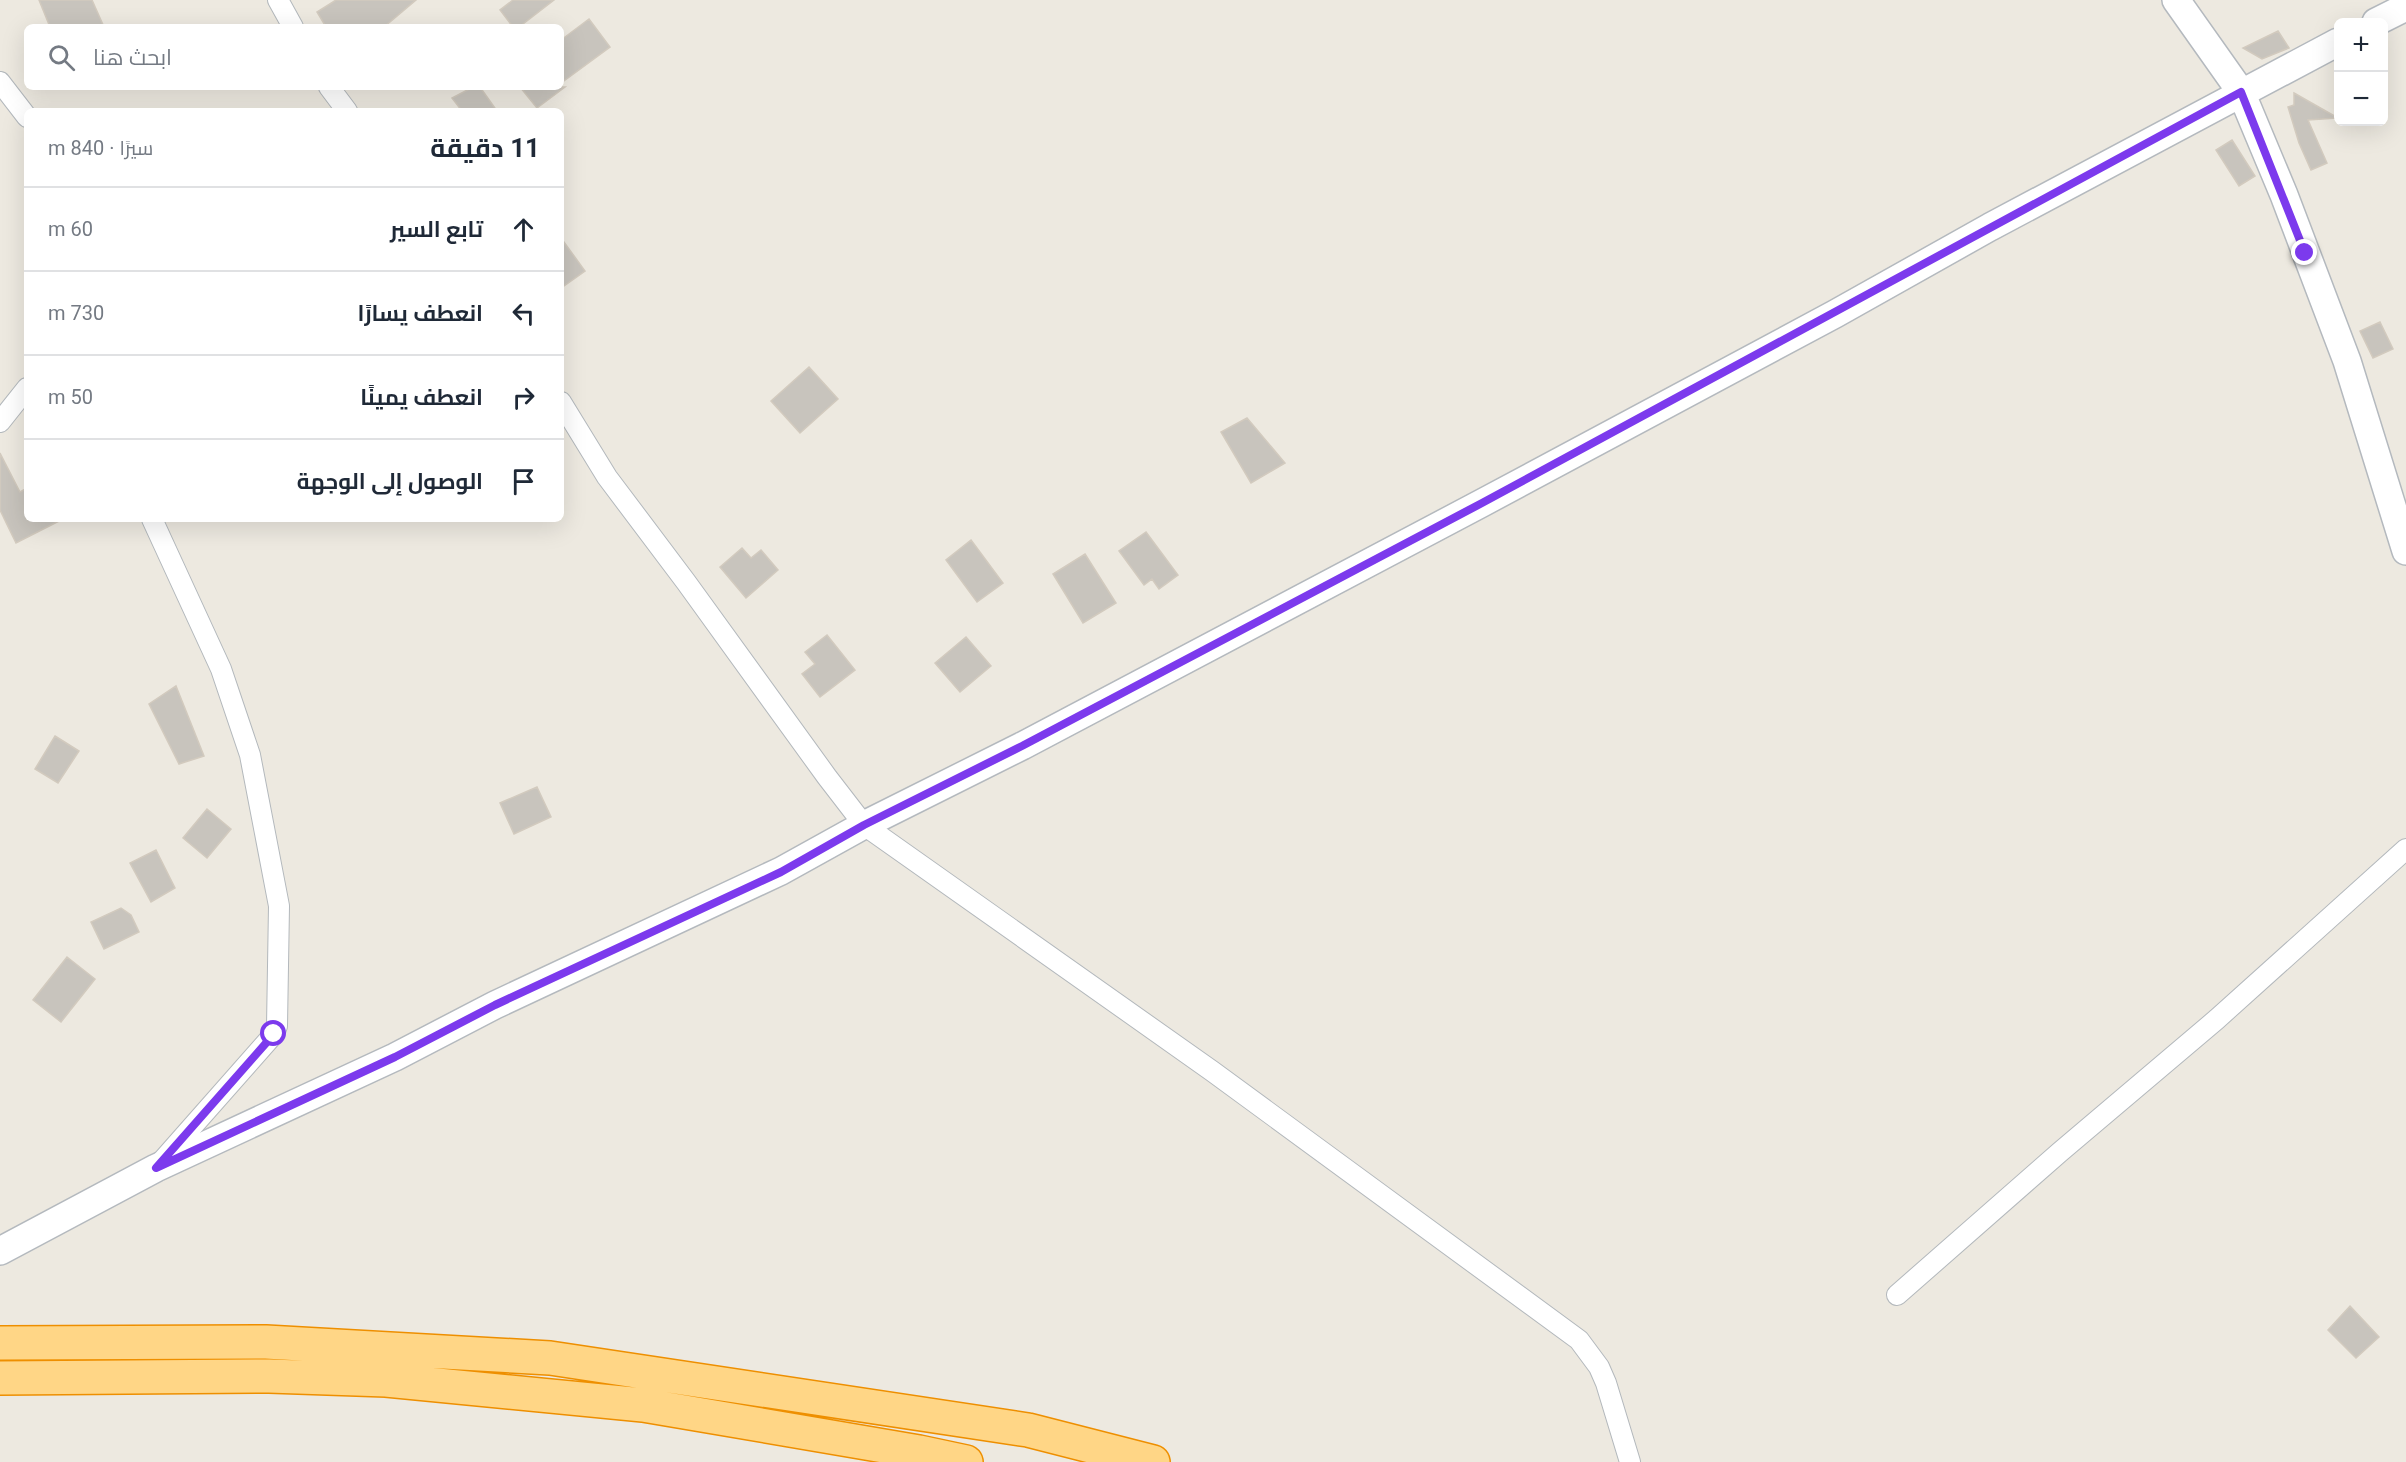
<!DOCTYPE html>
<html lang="ar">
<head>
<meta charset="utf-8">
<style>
  :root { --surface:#fff; --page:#f6f6f7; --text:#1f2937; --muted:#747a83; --line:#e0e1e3 }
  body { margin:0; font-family:Roboto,Cairo,sans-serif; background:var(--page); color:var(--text); direction:rtl }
  .controls { position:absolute; right:18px; top:18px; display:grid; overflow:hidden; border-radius:9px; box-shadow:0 6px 24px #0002 }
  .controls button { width:54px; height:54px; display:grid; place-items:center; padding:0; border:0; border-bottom:2px solid var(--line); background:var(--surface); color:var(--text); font:30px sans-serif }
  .stop { position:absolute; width:18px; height:18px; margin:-14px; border:4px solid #7c3aed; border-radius:50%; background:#fff }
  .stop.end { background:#7c3aed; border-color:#fff; box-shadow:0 2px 6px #0008 }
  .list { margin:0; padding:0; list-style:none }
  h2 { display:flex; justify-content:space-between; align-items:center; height:78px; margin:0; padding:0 24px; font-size:26px }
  h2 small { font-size:20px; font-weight:400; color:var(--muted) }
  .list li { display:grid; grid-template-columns:39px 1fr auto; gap:18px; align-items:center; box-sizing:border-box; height:84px; padding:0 24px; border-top:2px solid var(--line) }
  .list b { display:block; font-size:22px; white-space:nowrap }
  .list em { font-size:20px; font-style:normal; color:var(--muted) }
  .icon { flex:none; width:33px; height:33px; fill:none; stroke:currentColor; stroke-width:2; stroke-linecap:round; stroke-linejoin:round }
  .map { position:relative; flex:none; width:2406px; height:1462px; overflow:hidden; direction:ltr }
  .search { position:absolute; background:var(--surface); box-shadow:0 6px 24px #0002; left:24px; top:24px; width:540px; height:66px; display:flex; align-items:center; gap:15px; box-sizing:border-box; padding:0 21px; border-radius:9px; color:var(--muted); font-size:22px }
  .panel { position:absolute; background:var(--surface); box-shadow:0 6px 24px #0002; left:24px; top:108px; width:540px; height:414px; border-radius:9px; direction:rtl }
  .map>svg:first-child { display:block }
  .building { fill:#c8c4bd; stroke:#d2cabe; stroke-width:1.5 }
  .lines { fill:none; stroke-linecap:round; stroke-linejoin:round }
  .street-casing { stroke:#b3b8bc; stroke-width:22 }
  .secondary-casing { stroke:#b4b9be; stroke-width:30 }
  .highway-casing { stroke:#ee8f00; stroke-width:36 }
  .street { stroke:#fff; stroke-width:20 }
  .secondary { stroke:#fff; stroke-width:27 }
  .highway { stroke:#ffd686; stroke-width:33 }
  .route { stroke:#7c3aed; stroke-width:8 }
</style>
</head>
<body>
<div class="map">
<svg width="2406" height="1462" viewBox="0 0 2406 1462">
  <rect width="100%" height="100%" fill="#ede9e0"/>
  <path class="building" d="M 39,0 L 92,0 L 104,27 L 50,27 Z
    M 336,0 L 416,0 L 384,27 L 326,27 L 317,12 Z
    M 513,0 L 554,0 L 519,27 L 513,27 L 500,10 Z
    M 589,19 L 610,47 L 561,83 L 561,40 Z
    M 2278,31 L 2289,48 L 2262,59 L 2243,48 Z
    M 473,87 L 480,87 L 497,111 L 462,111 L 452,98 Z
    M 520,87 L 565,87 L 537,108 Z
    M 2294,93 L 2338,118 L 2308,120 L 2327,163 L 2311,170 L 2299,143 L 2288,107 L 2294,105 Z
    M 2232,140 L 2255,176 L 2239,186 L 2216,150 Z
    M 561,238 L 585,271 L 561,288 Z
    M 2380,322 L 2393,349 L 2373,358 L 2360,331 Z
    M 809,367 L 838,399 L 800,433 L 771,401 Z
    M 1247,418 L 1285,463 L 1251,483 L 1221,432 Z
    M 0,453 L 20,492 L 27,488 L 27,519 L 63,519 L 16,543 L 0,510 Z
    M 1146,532 L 1178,575 L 1159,589 L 1152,579 L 1144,585 L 1119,551 Z
    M 971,540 L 1003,583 L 977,602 L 946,560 Z
    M 742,548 L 751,558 L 761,550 L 778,570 L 746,598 L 720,567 Z
    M 1085,554 L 1116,603 L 1083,623 L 1053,574 Z
    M 827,635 L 855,670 L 820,697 L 802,674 L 815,664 L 805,652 Z
    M 966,637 L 991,666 L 960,692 L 935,663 Z
    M 176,686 L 204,756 L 179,764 L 149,704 Z
    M 55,736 L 79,751 L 58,783 L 35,769 Z
    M 537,787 L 551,817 L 514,834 L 500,803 Z
    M 207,809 L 231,829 L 207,858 L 183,838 Z
    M 156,850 L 175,888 L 151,902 L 130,863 Z
    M 121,908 L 131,915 L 139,932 L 104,949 L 91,922 Z
    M 67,957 L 95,979 L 61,1022 L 33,1000 Z
    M 2350,1306 L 2379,1337 L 2356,1358 L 2328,1330 Z"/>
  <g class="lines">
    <defs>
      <path id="street" d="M 278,0 L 293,27
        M 0,82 L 27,117
        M 329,87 L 347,111
        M 561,402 L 607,477 L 686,582 L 827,777 L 864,825 L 1212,1071 L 1579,1340 L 1599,1367 L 1606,1383 L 1630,1462
        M 0,422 L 27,388
        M 152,519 L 221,669 L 250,755 L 279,906 L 277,1026 L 274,1034 L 161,1162
        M 1897,1295 L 2060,1152 L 2217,1019 L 2406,849"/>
      <path id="secondary" d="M 2176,0 L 2241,92 L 2284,195 L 2347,361 L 2406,551
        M 2376,22 L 2406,7
        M 0,1251 L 156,1168 L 395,1057 L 495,1005 L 781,871 L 864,825 L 1022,746 L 1482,503 L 1835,314 L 1990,227 L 2338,42"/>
      <path id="highway" d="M 0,1343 L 266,1342 L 550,1358 L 1028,1430 L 1153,1462
        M 0,1378 L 269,1376 L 386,1380 L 643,1405 L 919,1452 L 966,1462"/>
    </defs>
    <use href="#street" class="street-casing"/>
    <use href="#secondary" class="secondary-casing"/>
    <use href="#highway" class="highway-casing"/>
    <use href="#street" class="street"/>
    <use href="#secondary" class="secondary"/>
    <use href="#highway" class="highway"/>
  </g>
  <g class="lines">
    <path class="route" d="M 274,1034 L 156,1168 L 395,1057 L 495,1005 L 781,872 L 864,825 L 1022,746 L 1482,503 L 2241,92 L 2305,253"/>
  </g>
</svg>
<div class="controls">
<button>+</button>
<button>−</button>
</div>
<div class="stop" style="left:274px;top:1034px"></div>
<div class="stop end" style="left:2305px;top:253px"></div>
<div class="search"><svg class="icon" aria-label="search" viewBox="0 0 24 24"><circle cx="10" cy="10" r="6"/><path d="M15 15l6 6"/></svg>ابحث هنا</div>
<section class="panel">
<h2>11 دقيقة<small>سيرًا · 840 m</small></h2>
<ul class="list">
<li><svg class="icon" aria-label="ahead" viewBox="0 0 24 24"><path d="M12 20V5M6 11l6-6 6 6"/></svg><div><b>تابع السير</b></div><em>60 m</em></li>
<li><svg class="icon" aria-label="left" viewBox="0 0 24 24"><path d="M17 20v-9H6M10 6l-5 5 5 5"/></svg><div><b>انعطف يسارًا</b></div><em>730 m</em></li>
<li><svg class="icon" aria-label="right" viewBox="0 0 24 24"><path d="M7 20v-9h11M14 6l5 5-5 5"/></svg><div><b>انعطف يمينًا</b></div><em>50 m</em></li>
<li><svg class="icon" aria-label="arrive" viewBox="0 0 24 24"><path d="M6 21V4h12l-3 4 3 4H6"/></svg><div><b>الوصول إلى الوجهة</b></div></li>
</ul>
</section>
</div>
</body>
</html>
